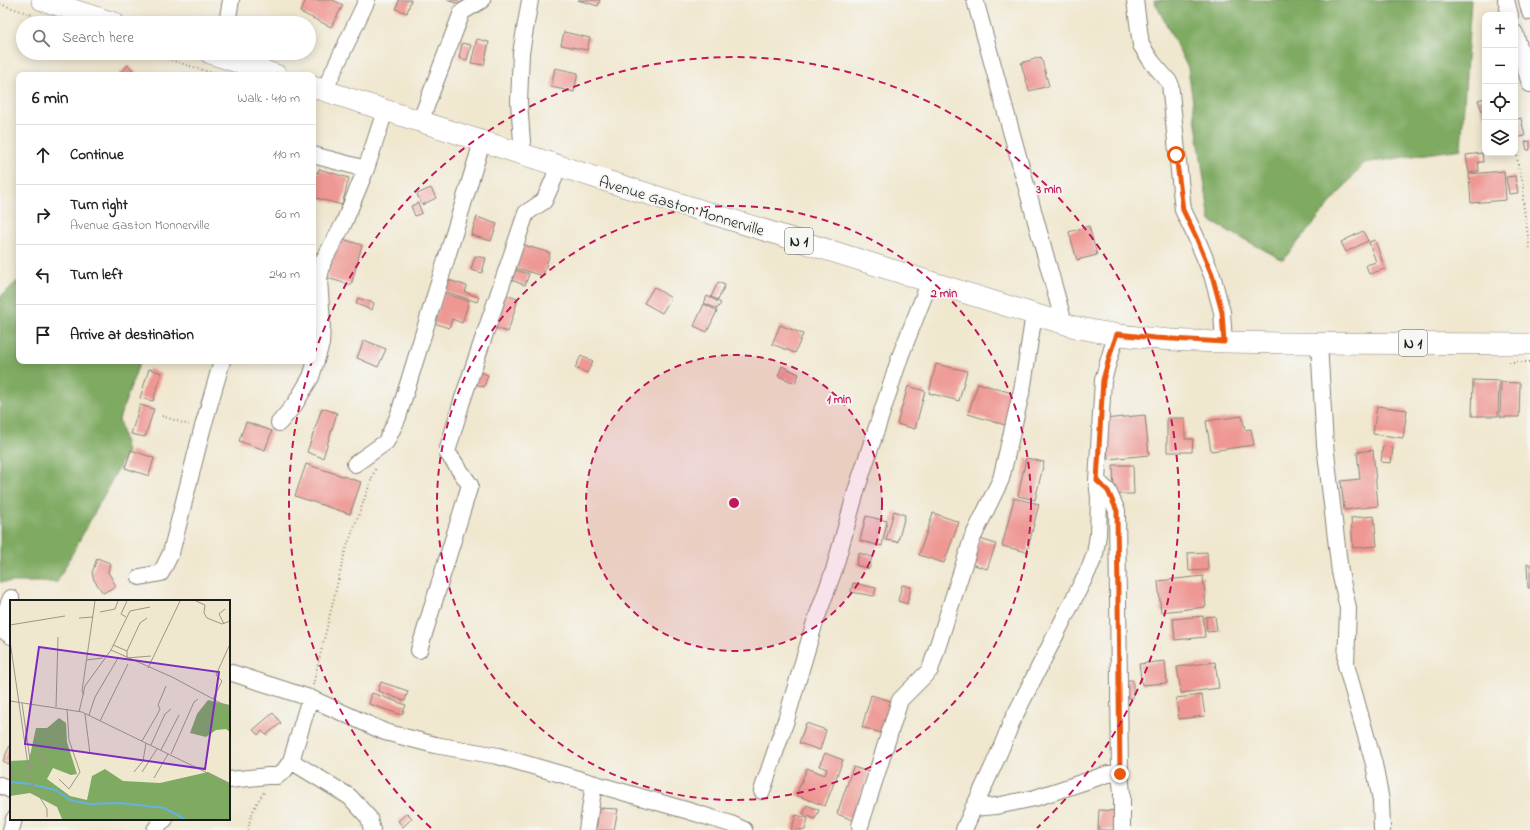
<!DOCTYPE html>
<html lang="en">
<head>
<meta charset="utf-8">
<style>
  :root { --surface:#fff; --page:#f6f6f6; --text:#222; --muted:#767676; --line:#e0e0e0 }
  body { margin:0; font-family:"Indie Flower",sans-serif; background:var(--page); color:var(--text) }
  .controls { position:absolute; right:12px; top:12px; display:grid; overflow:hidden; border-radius:8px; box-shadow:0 2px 10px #0003 }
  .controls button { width:36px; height:36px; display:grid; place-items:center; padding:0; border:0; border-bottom:1px solid var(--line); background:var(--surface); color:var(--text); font:20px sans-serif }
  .stop { position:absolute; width:12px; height:12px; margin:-9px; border:3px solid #ea580c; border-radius:50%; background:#fff }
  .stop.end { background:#ea580c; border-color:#fff; box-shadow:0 1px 4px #0008 }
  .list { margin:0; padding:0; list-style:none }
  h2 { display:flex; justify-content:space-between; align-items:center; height:52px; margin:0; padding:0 16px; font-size:17px }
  h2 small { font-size:13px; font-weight:400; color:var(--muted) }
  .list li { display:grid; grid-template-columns:26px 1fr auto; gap:12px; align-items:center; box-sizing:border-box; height:60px; padding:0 16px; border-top:1px solid var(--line) }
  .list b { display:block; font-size:15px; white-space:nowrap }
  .list p { margin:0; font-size:13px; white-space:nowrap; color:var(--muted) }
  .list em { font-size:13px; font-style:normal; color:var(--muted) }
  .icon { flex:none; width:22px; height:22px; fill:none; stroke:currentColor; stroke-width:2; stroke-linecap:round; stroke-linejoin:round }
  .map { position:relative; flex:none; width:1530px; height:830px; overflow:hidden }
  .search { position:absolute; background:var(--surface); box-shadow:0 2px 10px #0003; left:16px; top:16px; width:300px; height:44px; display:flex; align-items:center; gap:10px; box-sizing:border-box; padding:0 14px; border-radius:22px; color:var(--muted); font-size:15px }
  .panel { position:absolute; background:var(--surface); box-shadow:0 2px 10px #0003; left:16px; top:72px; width:300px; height:292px; border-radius:8px }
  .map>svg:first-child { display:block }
  .forest { fill:#7faa62; stroke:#4e633f }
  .building { fill:#ee9793 }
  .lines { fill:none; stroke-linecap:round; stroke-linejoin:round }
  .minor-casing { stroke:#868276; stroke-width:18 }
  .major-casing { stroke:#868276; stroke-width:22 }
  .path { stroke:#868276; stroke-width:2; stroke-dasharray:1 3; stroke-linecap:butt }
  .minor { stroke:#fff; stroke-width:16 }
  .major { stroke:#fff; stroke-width:21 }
  .route { stroke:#ea580c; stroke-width:5 }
  .ring { fill:none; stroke:#c2185b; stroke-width:2; stroke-dasharray:7 5 }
  .labels { text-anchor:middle; stroke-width:4; stroke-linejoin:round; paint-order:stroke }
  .shield { fill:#f6f6f2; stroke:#5d5d5c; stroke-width:1 }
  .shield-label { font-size:15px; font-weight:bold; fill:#1c1c1c }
  .street-label { font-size:16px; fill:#1c1c1c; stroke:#f6f6f2 }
  .inset-river { fill:none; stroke:#64b2de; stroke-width:2 }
  .inset-road { fill:none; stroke:#9b9687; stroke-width:1 }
  .view { fill:#7b2cbf; fill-opacity:0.15; stroke:#7b2cbf; stroke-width:2 }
  .inset-edge { fill:none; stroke:#1c1c1c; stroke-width:2 }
  .centre { fill:#c2185b; stroke:#f6f6f2; stroke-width:2 }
  .ring-label { font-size:12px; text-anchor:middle; font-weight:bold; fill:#c2185b; stroke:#f6f6f2; stroke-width:4; stroke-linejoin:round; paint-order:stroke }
</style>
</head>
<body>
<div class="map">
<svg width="1530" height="830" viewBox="0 0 1530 830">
  <rect width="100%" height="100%" fill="#f6f6f2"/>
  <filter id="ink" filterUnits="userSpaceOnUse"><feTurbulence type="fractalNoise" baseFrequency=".025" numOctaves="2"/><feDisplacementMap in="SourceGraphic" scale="8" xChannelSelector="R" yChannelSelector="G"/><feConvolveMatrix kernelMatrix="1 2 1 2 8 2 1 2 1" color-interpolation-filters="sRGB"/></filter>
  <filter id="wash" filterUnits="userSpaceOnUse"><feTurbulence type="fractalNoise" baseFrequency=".012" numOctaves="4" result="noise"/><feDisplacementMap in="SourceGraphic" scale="16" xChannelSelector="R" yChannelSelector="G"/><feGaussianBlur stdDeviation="0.9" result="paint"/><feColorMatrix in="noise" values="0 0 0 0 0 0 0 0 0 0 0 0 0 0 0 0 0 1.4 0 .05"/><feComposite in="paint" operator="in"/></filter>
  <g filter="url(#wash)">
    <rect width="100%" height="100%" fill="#f0e7cf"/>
    <path class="forest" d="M 1154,0 L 1471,0 L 1461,149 L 1364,163 L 1283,260 L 1210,221 L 1188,68 Z
      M 19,280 L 19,361 L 140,361 L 119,419 L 127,452 L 57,582 L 0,582 L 0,297 Z"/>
    <g id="blocks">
      <path class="building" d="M 306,0 L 333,0 L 343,5 L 331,27 L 300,12 Z
        M 399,0 L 411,0 L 407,13 L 396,9 Z
        M 447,0 L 464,0 L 462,5 Z
        M 578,0 L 600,0 L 598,6 Z
        M 564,32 L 590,38 L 587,50 L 561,45 Z
        M 477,39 L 489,42 L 484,65 L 471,63 Z
        M 462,43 L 471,45 L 467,60 L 459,58 Z
        M 1041,57 L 1049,86 L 1029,91 L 1021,63 Z
        M 128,65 L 138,75 L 118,75 Z
        M 555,68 L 578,73 L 574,92 L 551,87 Z
        M 1485,98 L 1485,119 L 1478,100 Z
        M 1521,118 L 1525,136 L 1515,138 L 1515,120 Z
        M 1530,141 L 1530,150 L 1527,150 L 1525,142 Z
        M 1482,153 L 1483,162 L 1478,162 L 1479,171 L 1469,173 L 1466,155 Z
        M 319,169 L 349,178 L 342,205 L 313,197 L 313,171 L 318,173 Z
        M 1504,171 L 1506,200 L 1471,203 L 1469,174 Z
        M 1515,176 L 1518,193 L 1509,194 L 1506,177 Z
        M 431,188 L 436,198 L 422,205 L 417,194 Z
        M 418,203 L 422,213 L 415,216 L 411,206 Z
        M 477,217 L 497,224 L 491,241 L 471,235 Z
        M 1089,226 L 1097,255 L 1077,260 L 1069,232 Z
        M 1363,231 L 1368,241 L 1346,252 L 1341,242 Z
        M 339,238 L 362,245 L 351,285 L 327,278 Z
        M 1375,240 L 1385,269 L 1369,274 L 1366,265 L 1376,262 L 1369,242 Z
        M 524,245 L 550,253 L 543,276 L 516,268 Z
        M 313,252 L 318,253 L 313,267 Z
        M 475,256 L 486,258 L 482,273 L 471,270 Z
        M 512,269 L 529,274 L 525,285 L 508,279 Z
        M 449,280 L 467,286 L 465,292 L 479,297 L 477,302 L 445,291 Z
        M 718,282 L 725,285 L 718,300 L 711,297 Z
        M 654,287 L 671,298 L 662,313 L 644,303 Z
        M 444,293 L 469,301 L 462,323 L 452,319 L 449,328 L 434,323 Z
        M 502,294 L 518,299 L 508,332 L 492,327 Z
        M 707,296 L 721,303 L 717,309 L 704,303 Z
        M 358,298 L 374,303 L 372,310 L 356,304 Z
        M 704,304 L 717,311 L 707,332 L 694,326 Z
        M 780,325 L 803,334 L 795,353 L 772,344 Z
        M 364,340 L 386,349 L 378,367 L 357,358 Z
        M 581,356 L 593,361 L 587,373 L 575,368 Z
        M 936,364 L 967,371 L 959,401 L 929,393 Z
        M 782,366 L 799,374 L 795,383 L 778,376 Z
        M 149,369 L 162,373 L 153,401 L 140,398 Z
        M 479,371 L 488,375 L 484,387 L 475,384 Z
        M 1473,380 L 1499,381 L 1498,416 L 1472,416 Z
        M 1501,382 L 1520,383 L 1519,417 L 1500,417 Z
        M 978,383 L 1015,394 L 1005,425 L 968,414 Z
        M 908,386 L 925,391 L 915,429 L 897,424 Z
        M 140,405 L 154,409 L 145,437 L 131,434 Z
        M 1377,406 L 1407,410 L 1403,438 L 1373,434 Z
        M 322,408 L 337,413 L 323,458 L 307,452 Z
        M 1145,415 L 1149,455 L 1108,459 L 1104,419 Z
        M 1242,416 L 1245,430 L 1251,429 L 1254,445 L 1211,451 L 1206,421 Z
        M 1167,418 L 1185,418 L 1185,439 L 1193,439 L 1192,452 L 1167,452 Z
        M 246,422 L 272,431 L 265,450 L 239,441 Z
        M 1383,446 L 1393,447 L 1391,463 L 1381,462 Z
        M 131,450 L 154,458 L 149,476 L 125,468 Z
        M 1373,450 L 1378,506 L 1344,510 L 1341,481 L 1360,479 L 1357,452 Z
        M 1026,458 L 1044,462 L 1035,500 L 1018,496 Z
        M 306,464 L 361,482 L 350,514 L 295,496 Z
        M 1113,465 L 1133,465 L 1134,494 L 1114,494 Z
        M 1014,498 L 1039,504 L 1027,552 L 1002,546 Z
        M 894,511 L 905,515 L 898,542 L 886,540 Z
        M 933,513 L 959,522 L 944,563 L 919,555 Z
        M 866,516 L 887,521 L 882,546 L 860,541 Z
        M 1374,516 L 1377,546 L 1353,548 L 1351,518 Z
        M 980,539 L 996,544 L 987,569 L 971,564 Z
        M 1207,552 L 1208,570 L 1189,571 L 1188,553 Z
        M 859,553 L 872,557 L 869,569 L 856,565 Z
        M 97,558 L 110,563 L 108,572 L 116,586 L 103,593 L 94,580 L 92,573 Z
        M 1527,564 L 1530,564 L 1530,588 L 1528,588 Z
        M 1203,576 L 1206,607 L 1161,612 L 1158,581 Z
        M 853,583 L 876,588 L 874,596 L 851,592 Z
        M 902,585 L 911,587 L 907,604 L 898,601 Z
        M 1203,616 L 1205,637 L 1175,640 L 1173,619 Z
        M 1215,616 L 1217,631 L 1207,632 L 1206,617 Z
        M 1165,661 L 1167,683 L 1142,685 L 1139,664 Z
        M 1215,662 L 1219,688 L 1181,693 L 1177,667 Z
        M 1123,680 L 1133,680 L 1133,698 L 1123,698 Z
        M 381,682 L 408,691 L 405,701 L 378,691 Z
        M 372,693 L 406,705 L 402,715 L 369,704 Z
        M 871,695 L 891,701 L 881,733 L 862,727 Z
        M 1202,695 L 1205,716 L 1179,719 L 1176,698 Z
        M 273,713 L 281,723 L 266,735 L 262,731 L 258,735 L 253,730 Z
        M 806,723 L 826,730 L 820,750 L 799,743 Z
        M 11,743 L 11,765 L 3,761 Z
        M 825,753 L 843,760 L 825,806 L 796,795 L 807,768 L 825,775 L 827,769 L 819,766 Z
        M 853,767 L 869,772 L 853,820 L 837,814 Z
        M 807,805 L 819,810 L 815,819 L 803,814 Z
        M 599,808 L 618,809 L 614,830 L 596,830 Z
        M 1099,810 L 1120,811 L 1119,830 L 1098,830 Z
        M 407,813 L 412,818 L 403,827 L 398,821 Z
        M 796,815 L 808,818 L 805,830 L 791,830 Z"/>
    </g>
  </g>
  <g filter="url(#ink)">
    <use href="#blocks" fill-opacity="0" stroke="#868276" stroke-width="1"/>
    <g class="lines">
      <defs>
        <path id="minor" d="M 975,0 L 1064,323
          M 1135,0 L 1141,45 L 1152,62 L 1170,83 L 1183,210 L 1196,237 L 1212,275 L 1222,312 L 1224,342
          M 1506,0 L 1510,15
          M 1527,0 L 1530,12
          M 227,23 L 231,0
          M 1515,33 L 1530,84
          M 324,91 L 367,0
          M 420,122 L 462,12 L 482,0
          M 313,155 L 366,169
          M 523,155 L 519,102 L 521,53 L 530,0
          M 1319,343 L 1325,445 L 1340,572 L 1348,608 L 1346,665 L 1374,764 L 1381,801 L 1382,830
          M 279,423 L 295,404 L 311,377 L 321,344 L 322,323 L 319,279 L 323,261 L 343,225 L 366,169 L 385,111
          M 355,464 L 386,442 L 398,417 L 482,142
          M 1097,481 L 1108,491 L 1117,511 L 1120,773 L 1122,793 L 1122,830
          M 140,577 L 161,573 L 171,553 L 202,430 L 222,361
          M 0,626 L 11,598
          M 0,628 L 11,636
          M 419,650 L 470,485 L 447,452 L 462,401 L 526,213 L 544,201 L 553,181 L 558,166
          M 229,672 L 310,698 L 385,732 L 435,745 L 498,756 L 689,811 L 731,824 L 744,830
          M 291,761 L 350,797 L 369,818 L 372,830
          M 229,780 L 268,776 L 277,776 L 284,771 L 291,761 L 310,698
          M 0,785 L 11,790
          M 762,791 L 786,720 L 814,625 L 834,570 L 857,488 L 901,354 L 930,281
          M 973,808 L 996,806 L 1035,798 L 1108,774 L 1120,773
          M 860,826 L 900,700 L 930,670 L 972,539 L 1001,479 L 1023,385 L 1034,314
          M 11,830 L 14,819
          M 155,830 L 161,822 L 165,819
          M 587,830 L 594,784
          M 964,830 C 979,794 998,760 1011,723 L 1090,567 L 1095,554 L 1098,535 L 1099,498 L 1097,481 L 1103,380 L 1112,349 L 1117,334"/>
        <path id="major" d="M 42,0 L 114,23
          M 210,53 L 276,75
          M 313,87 L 597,178 L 1075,327 C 1146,343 1220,342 1293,343 C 1372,343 1451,344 1530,344"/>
      </defs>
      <use href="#minor" class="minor-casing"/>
      <use href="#major" class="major-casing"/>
      <path class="path" d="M 0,4 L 33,15
        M 148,53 L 219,75
        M 1517,152 L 1518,167 L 1523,183 L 1523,202 L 1530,250
        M 1509,362 L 1530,362
        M 162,416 L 189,425
        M 313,685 L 345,552 L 376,467
        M 248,830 C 250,816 256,802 265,791"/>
      <use href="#minor" class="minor"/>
      <use href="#major" class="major"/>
    </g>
  </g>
  <g class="lines" filter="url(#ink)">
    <path class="route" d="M 1120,774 L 1117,511 L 1108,491 L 1097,481 L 1103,380 L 1112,348 L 1117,334 L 1155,338 L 1224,342 L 1222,312 L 1212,275 L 1196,237 L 1183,210 L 1176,155"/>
  </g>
  <circle cx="734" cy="503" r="148" fill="#c2185b" fill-opacity=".12"/>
  <g class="ring">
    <circle cx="734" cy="503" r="148"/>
    <circle cx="734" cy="503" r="297"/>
    <path d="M431 828A445 445 0 1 1 1037 828"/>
  </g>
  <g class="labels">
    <g class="shield">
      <rect x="785" y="228" width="28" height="26" rx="3"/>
      <rect x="1399" y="330" width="28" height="26" rx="3"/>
    </g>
    <g class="shield-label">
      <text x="799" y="246">N 1</text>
      <text x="1413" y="348">N 1</text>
    </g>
    <g class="street-label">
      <text transform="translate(682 205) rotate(17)" y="6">Avenue Gaston Monnerville</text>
    </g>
  </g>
  <g transform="translate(10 600)">
    <rect width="220" height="220" fill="#f0e7cf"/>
    <path d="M 198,100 L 220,105 L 220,132 L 216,129 L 206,130 L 196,137 L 180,133 L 187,114 ZM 49,118 L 56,123 L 57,142 L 67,174 L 61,175 L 43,168 L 37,179 L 60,196 L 77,200 L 82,176 L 95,169 L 113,181 L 150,183 L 198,172 L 220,183 L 220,219 L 52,219 L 47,207 L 20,193 L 0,196 L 0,161 L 19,160 L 26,128 L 37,128 Z" fill="#7faa62"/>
    <path class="inset-river" d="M 0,182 L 21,184M 24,185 L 46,190 L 60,200 L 80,204 L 110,203 L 154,208 L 175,219"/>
    <path class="inset-road" d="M 186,1 L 195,5 L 194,13 L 197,18 L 212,24 L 220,21M 140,7 L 120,11 L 101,50 L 162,77 L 220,108M 90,12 L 105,9 L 108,1M 116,17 L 111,14 L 117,1M 69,18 L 83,17M 214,24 L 209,14 L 215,9M 0,25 L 55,16M 0,41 L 19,172 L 23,186 L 37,209 L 37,217M 103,45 L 117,51 L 117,58 L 141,56M 117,51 L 130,23 L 137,18M 76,60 L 93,58M 138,68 L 170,1M 74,95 L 72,91 L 85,1M 203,99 L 212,81 L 206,75 L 220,44M 0,101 L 72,112 L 220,184M 12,103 L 21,167 L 35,164 L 33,149M 46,107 L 48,37M 69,112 L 75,86 L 101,50M 75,114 L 80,154M 79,115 L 85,97 L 108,58M 90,121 L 118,64M 132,141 L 147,115 L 150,109 L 148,105 L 156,86M 141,145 L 155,114 L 161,109M 151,150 L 169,115M 161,154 L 184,102 L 188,99M 19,156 L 34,154M 124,172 L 133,161 L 136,143M 132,172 L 147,149M 144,178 L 158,154M 49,179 L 59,189 L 70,172 L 59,140 L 57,109"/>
    <path class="view" d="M 29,47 L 209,72 L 195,169 L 15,144 Z"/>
    <rect width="220" height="220" class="inset-edge"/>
  </g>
  <circle cx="734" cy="503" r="6" class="centre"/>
  <g class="ring-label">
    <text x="1049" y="193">3 min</text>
    <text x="944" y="297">2 min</text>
    <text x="839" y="403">1 min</text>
  </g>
</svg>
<div class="controls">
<button>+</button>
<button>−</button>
<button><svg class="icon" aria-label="locate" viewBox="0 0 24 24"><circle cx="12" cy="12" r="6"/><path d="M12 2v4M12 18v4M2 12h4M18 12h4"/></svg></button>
<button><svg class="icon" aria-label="layers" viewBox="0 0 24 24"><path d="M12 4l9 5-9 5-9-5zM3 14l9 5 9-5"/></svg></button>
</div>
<div class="stop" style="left:1176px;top:155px"></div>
<div class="stop end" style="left:1120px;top:774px"></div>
<div class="search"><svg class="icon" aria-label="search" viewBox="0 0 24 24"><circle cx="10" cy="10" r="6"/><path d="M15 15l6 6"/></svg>Search here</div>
<section class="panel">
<h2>6 min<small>Walk · 410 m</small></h2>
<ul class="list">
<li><svg class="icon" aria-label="ahead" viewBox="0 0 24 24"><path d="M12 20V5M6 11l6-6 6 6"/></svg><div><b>Continue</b></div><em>110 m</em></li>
<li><svg class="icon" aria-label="right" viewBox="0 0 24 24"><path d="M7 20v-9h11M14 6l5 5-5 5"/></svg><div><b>Turn right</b><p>Avenue Gaston Monnerville</p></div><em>60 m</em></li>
<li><svg class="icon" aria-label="left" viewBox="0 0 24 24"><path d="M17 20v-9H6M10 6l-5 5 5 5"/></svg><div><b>Turn left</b></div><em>240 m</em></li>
<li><svg class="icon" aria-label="arrive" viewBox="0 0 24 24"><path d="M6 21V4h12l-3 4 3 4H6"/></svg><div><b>Arrive at destination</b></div></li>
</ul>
</section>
</div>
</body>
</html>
